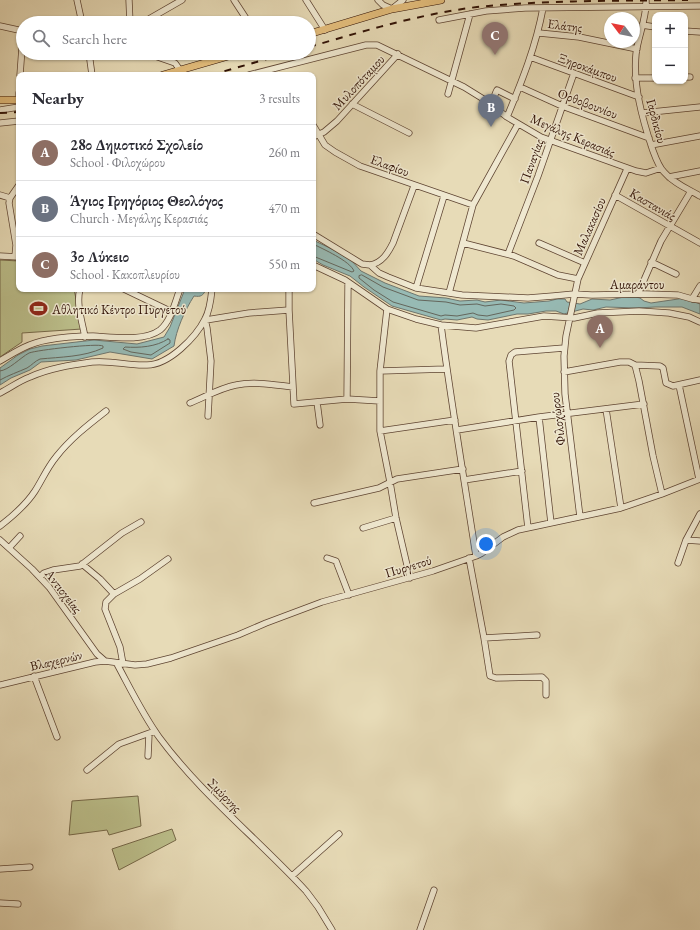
<!DOCTYPE html>
<html lang="en">
<head>
<meta charset="utf-8">
<style>
  :root { --surface:#fff; --page:#f2f2f3; --text:#2b2b33; --muted:#7c7c81; --line:#e1e1e2; --accent:#8f2418 }
  body { margin:0; font-family:"EB Garamond",serif; background:var(--page); color:var(--text) }
  .controls { position:absolute; right:12px; top:12px; display:grid; overflow:hidden; border-radius:8px; box-shadow:0 1px 3px #0004 }
  .controls button { width:36px; height:36px; display:grid; place-items:center; padding:0; border:0; border-bottom:1px solid var(--line); background:var(--surface); color:var(--text); font:20px sans-serif }
  .compass { position:absolute; left:604px; top:12px; width:36px; height:36px; border-radius:50%; background:var(--surface); box-shadow:0 1px 3px #0004; rotate:302deg }
  .you { position:absolute; left:486px; top:544px; width:14px; height:14px; margin:-10px; border:3px solid #fff; border-radius:50%; background:#1a73e8; box-shadow:0 0 0 6px #1a73e833 }
  .badge { display:grid; place-items:center; width:26px; height:26px; border-radius:50%; background:var(--accent); color:#fff; font-size:13px; font-weight:700 }
  .pin { position:absolute; translate:-50% -33px; filter:drop-shadow(0 1px 2px #0008) }
  .pin::after { content:''; position:absolute; top:21px; width:14px; height:12px; background:inherit; clip-path:polygon(0 0,100% 0,50% 100%) }
  .list { margin:0; padding:0; list-style:none }
  h2 { display:flex; justify-content:space-between; align-items:center; height:52px; margin:0; padding:0 16px; font-size:17px }
  h2 small { font-size:13px; font-weight:400; color:var(--muted) }
  .list li { display:grid; grid-template-columns:26px 1fr auto; gap:12px; align-items:center; box-sizing:border-box; height:56px; padding:0 16px; border-top:1px solid var(--line) }
  .list b { display:block; font-size:15px; white-space:nowrap }
  .list p { margin:0; font-size:13px; white-space:nowrap; color:var(--muted) }
  .list em { font-size:13px; font-style:normal; color:var(--muted) }
  .icon { flex:none; width:22px; height:22px; fill:none; stroke:currentColor; stroke-width:2; stroke-linecap:round; stroke-linejoin:round }
  .map { position:relative; flex:none; width:700px; height:930px; overflow:hidden }
  .search { position:absolute; background:var(--surface); box-shadow:0 1px 3px #0004; left:16px; top:16px; width:300px; height:44px; display:flex; align-items:center; gap:10px; box-sizing:border-box; padding:0 14px; border-radius:22px; color:var(--muted); font-size:15px }
  .panel { position:absolute; background:var(--surface); box-shadow:0 1px 3px #0004; left:16px; top:72px; width:300px; height:220px; border-radius:8px }
  .map>svg:first-child { display:block }
  .grass { fill:#bbbe8a; stroke:#766848 }
  .water { fill:#97bab4; stroke:#6e766e }
  .lines { fill:none; stroke-linecap:round; stroke-linejoin:round }
  .shore { stroke:#64665c; stroke-width:1 }
  .minor-casing { stroke:#5e4432; stroke-width:7 }
  .major-casing { stroke:#301105; stroke-width:8 }
  .minor { stroke:#efe8d0; stroke-width:5.5 }
  .major { stroke:#e4be7c; stroke-width:7 }
  .rail { stroke:#301105; stroke-width:2; stroke-dasharray:7 7; stroke-linecap:butt }
  .labels { text-anchor:middle; stroke-width:3; stroke-linejoin:round; paint-order:stroke }
  .street-label { font-size:13px; fill:#301105; stroke:#efe8d0 }
  .poi-label { font-size:13px; fill:#301105; stroke:#efe8d0; text-anchor:start }
</style>
</head>
<body>
<div class="map">
<svg width="700" height="930" viewBox="0 0 700 930">
  <rect width="100%" height="100%" fill="#e7dbb7"/>
  <filter id="stains"><feTurbulence type="fractalNoise" baseFrequency=".005" numOctaves="4"/><feColorMatrix values="0 0 0 0 .2 0 0 0 0 .09 0 0 0 0 .02 0 0 0 .5 -.17"/></filter>
  <radialGradient id="worn" r=".72"><stop offset=".6" stop-color="#630" stop-opacity="0"/><stop offset="1" stop-color="#630" stop-opacity=".3"/></radialGradient>
  <path class="grass" d="M 0,260 L 19,261 L 19,289 L 74,289 L 82,329 L 22,333 L 22,342 L 0,357 Z
    M 138,796 L 141,826 L 109,835 L 107,830 L 69,835 L 72,801 Z
    M 172,829 L 176,840 L 119,870 L 112,849 Z"/>
  <path class="water" d="M 313,240 L 334,250 L 351,260 L 361,271 L 385,283 L 419,296 L 446,298 L 460,301 L 477,300 L 485,302 L 501,300 L 524,303 L 549,301 L 557,299 L 565,299 L 567,302 L 580,304 L 592,299 L 610,300 L 624,297 L 636,297 L 640,298 L 644,301 L 651,303 L 685,298 L 700,304 L 700,314 L 682,307 L 655,307 L 637,308 L 606,307 L 593,310 L 583,309 L 564,314 L 556,311 L 546,311 L 528,314 L 517,314 L 488,320 L 477,319 L 472,317 L 457,320 L 445,319 L 441,320 L 392,306 L 364,287 L 350,276 L 323,265 L 313,259 Z
    M 185,289 L 206,289 C 203,296 201,297 194,296 C 185,310 176,330 174,346 L 152,359 L 110,352 L 76,360 L 41,362 L 30,370 L 11,378 L 0,385 L 0,368 L 18,355 L 30,349 L 42,346 L 94,340 L 137,344 L 164,337 L 170,327 Z"/>
  <g class="lines">
    <path class="shore" d="M 313,244 C 323,249 350,261 354,271 L 352,272 L 313,256
      M 362,275 L 383,287 L 418,300 L 446,302 L 460,305 L 477,304 L 485,306 L 501,304 L 514,306 L 516,308 L 514,310 L 487,316 L 478,315 L 473,313 L 457,316 L 445,315 L 441,316 L 393,302 L 374,290 L 359,278 L 359,276 Z
      M 168,339 L 170,340 L 170,343 L 151,355 L 131,352 L 123,349 L 125,347 C 139,348 156,347 168,339 Z
      M 0,371 C 9,370 20,358 29,353 C 37,350 98,343 103,346 L 103,348 C 84,357 60,357 40,359 C 35,361 32,365 27,368 C 18,372 9,375 0,380"/>
    <defs>
      <path id="minor" d="M 77,0 L 82,23
        M 129,0 L 130,23
        M 234,0 L 249,23
        M 306,0 L 325,30
        M 378,0 L 383,5 L 392,9 L 403,0
        M 646,0 C 647,18 638,36 636,54 C 633,85 642,118 652,148 C 655,156 658,166 664,172 C 673,183 688,189 700,196
        M 439,20 L 486,11 L 525,8 L 700,6
        M 142,23 L 182,0
        M 642,25 L 655,27
        M 0,26 L 23,31
        M 685,31 L 700,32
        M 539,33 L 579,37 L 637,49
        M 89,53 L 92,75
        M 146,53 L 175,63 L 180,70
        M 530,57 L 639,97
        M 20,75 L 23,34
        M 249,75 L 366,45 L 377,45 L 464,87 L 485,100 L 507,117 L 541,137 L 636,171 L 646,173 L 661,168
        M 685,77 L 690,77
        M 635,78 L 655,78
        M 520,87 L 562,106 L 649,138
        M 448,94 L 470,14
        M 19,100 L 19,93
        M 352,104 L 409,133
        M 491,105 L 496,92 L 497,90 L 515,99
        M 0,110 L 19,107
        M 642,113 L 700,107
        M 507,117 C 522,81 536,46 543,8
        M 0,123 L 19,121
        M 313,125 L 325,145 L 335,152 L 360,166 L 473,205
        M 313,137 L 324,132 L 337,121 L 398,54
        M 651,145 L 700,136
        M 669,177 L 700,171
        M 0,195 L 10,198
        M 615,195 L 700,243
        M 313,234 L 362,264 L 370,265 L 379,273 L 388,277 L 416,288 L 462,295 L 528,298 L 553,296 L 574,294 L 592,295 L 645,294 L 678,295 L 692,299 L 700,300
        M 463,243 L 514,256 L 558,275 L 578,279
        M 539,243 L 585,263
        M 508,254 L 538,176 L 574,73
        M 0,256 L 19,257
        M 15,257 L 16,245 L 9,203 L 10,198 L 19,185
        M 651,262 L 676,274
        M 313,265 L 345,280 L 387,309 L 416,319 L 441,325 L 476,328 L 544,316 L 574,318 L 598,313 L 639,311 L 669,313 L 689,317 L 700,322
        M 370,265 C 382,263 388,253 393,243 L 414,186
        M 416,288 L 444,196
        M 80,289 C 76,304 82,321 85,337
        M 124,289 L 172,312
        M 289,289 L 289,310 L 294,404 L 347,399 L 380,401
        M 449,293 L 473,205 L 518,124
        M 638,294 L 661,241 L 691,191
        M 692,299 L 700,286
        M 387,309 L 380,371 L 380,431 L 390,482 L 396,518 L 410,578
        M 205,319 L 207,328 L 211,361 L 208,416
        M 206,320 L 249,313 L 289,310
        M 441,325 C 451,402 464,479 476,556
        M 0,361 C 15,352 29,343 47,340 C 62,337 78,336 93,336 C 112,337 144,342 160,330 C 171,321 175,302 180,289
        M 635,365 L 660,366 L 663,368 L 666,383 L 673,386 L 700,380
        M 380,371 L 446,369
        M 564,372 L 620,362 L 629,362 L 635,365 L 639,381 L 653,456 L 662,494
        M 679,385 L 699,479
        M 0,393 C 10,388 19,381 30,377 C 50,368 71,365 92,362 C 112,360 128,366 147,365 C 169,365 196,337 205,319 C 210,310 211,299 212,289
        M 347,399 L 348,283
        M 317,402 L 320,425
        M 190,403 C 205,397 220,388 236,385 C 254,381 275,385 293,387
        M 606,409 L 621,508
        M 539,417 L 551,523
        M 457,430 L 539,417 L 644,404
        M 380,431 L 455,420
        M 464,480 L 522,471
        M 314,503 L 379,488 L 397,479 L 463,469
        M 580,517 L 565,394 L 564,356 L 566,336 L 578,279 L 627,169
        M 0,526 C 13,516 26,505 35,491 C 42,480 47,468 56,457 C 70,439 88,425 106,411
        M 363,528 L 396,518
        M 528,528 L 509,361 L 511,355 L 515,352 L 564,348
        M 0,540 L 32,569 L 49,587 L 97,654 L 105,661
        M 686,540 L 700,541
        M 9,548 L 20,536
        M 327,558 L 336,561 L 349,595
        M 469,558 L 484,638 L 490,676 L 496,678 L 542,677 L 546,681 L 546,695
        M 678,563 L 686,540 L 700,514
        M 82,564 L 100,579 L 114,594
        M 40,577 L 44,573 L 53,570 L 80,566 L 122,533 L 141,522
        M 484,638 L 537,635
        M 117,664 C 130,688 143,715 159,737 C 201,794 258,839 306,891 L 318,907 L 332,930
        M 123,664 L 120,647 L 105,609 L 106,602 L 114,594 L 140,579 L 168,559
        M 34,676 L 57,737
        M 0,685 L 95,662 L 105,661 L 135,665 L 147,664 L 171,658 L 238,635 L 266,623 L 322,602 L 433,571 L 476,556 L 482,553 L 503,537 L 518,530 L 621,508 L 662,494 L 700,479
        M 148,756 L 149,734
        M 87,770 L 119,744 L 155,731
        M 0,869 L 30,867
        M 292,876 L 339,834
        M 0,903 L 18,904
        M 420,930 L 434,890"/>
      <path id="major" d="M 309,34 L 392,9 L 441,0
        M 163,75 L 239,53
        M 0,100 L 19,100"/>
    </defs>
    <use href="#minor" class="minor-casing"/>
    <use href="#major" class="major-casing"/>
    <use href="#minor" class="minor"/>
    <use href="#major" class="major"/>
    <path class="rail" d="M 309,47 C 364,31 420,14 477,7 C 547,0 618,1 688,0
      M 211,75 L 288,53
      M 0,113 L 19,112"/>
  </g>
  <defs>
    <symbol id="stadium-bare" viewBox="-9 -9 18 18"><path d="M0-5a6.5 5 0 1 0 0 10a6.5 5 0 1 0 0-10ZM-3.5-1.8h7v3.6h-7Z" fill="#8f2418" stroke="#efe8d0" stroke-width="2.5" paint-order="stroke"/></symbol>
  </defs>
  <g fill-rule="evenodd">
    <use href="#stadium-bare" x="26" y="296" width="25" height="25"/>
  </g>
  <g class="labels">
    <g class="street-label">
      <text transform="translate(565 25) rotate(7)" y="5">Ελάτης</text>
      <text transform="translate(588 67) rotate(20)" y="5">Ξηροκάμπου</text>
      <text transform="translate(358 82) rotate(-47)" y="5">Μυλοπόταμου</text>
      <text transform="translate(588 103) rotate(21)" y="5">Ορθοβουνίου</text>
      <text transform="translate(657 121) rotate(75)" y="5">Γαρδικίου</text>
      <text transform="translate(573 135) rotate(23)" y="5">Μεγάλης Κερασιάς</text>
      <text transform="translate(531 161) rotate(-70)" y="5">Παναγίας</text>
      <text transform="translate(390 165) rotate(20)" y="5">Ελαφίου</text>
      <text transform="translate(653 204) rotate(30)" y="5">Καστανιάς</text>
      <text transform="translate(589 226) rotate(-66)" y="5">Μαλακασίου</text>
      <text x="637" y="289">Αμαράντου</text>
      <text transform="translate(557 419) rotate(-97)" y="5">Φιλοχώρου</text>
      <text transform="translate(408 566) rotate(-17)" y="5">Πυργετού</text>
      <text transform="translate(64 591) rotate(52)" y="5">Αντιοχείας</text>
      <text transform="translate(56 660) rotate(-13)" y="5">Βλαχερνών</text>
      <text transform="translate(225 795) rotate(45)" y="5">Σμύρνης</text>
    </g>
    <g class="poi-label">
      <text x="52" y="314">Αθλητικό Κέντρο Πυργετού</text>
    </g>
  </g>
  <rect width="100%" height="100%" filter="url(#stains)"/>
  <rect width="100%" height="100%" fill="url(#worn)"/>
</svg>
<div class="controls">
<button>+</button>
<button>−</button>
</div>
<svg class="compass" viewBox="-18 -18 36 36"><path d="M0-13l5 13h-10z" fill="#e53935"/><path d="M0 13l5-13h-10z" fill="#7c7c81"/></svg>
<div class="you"></div>
<div class="pin badge" style="left:600px;top:348px;background:#8d6e63">A</div>
<div class="pin badge" style="left:491px;top:127px;background:#6b7280">B</div>
<div class="pin badge" style="left:495px;top:55px;background:#8d6e63">C</div>
<div class="search"><svg class="icon" aria-label="search" viewBox="0 0 24 24"><circle cx="10" cy="10" r="6"/><path d="M15 15l6 6"/></svg>Search here</div>
<section class="panel">
<h2>Nearby<small>3 results</small></h2>
<ul class="list">
<li><span class="badge" style="background:#8d6e63">A</span><div><b>28ο Δημοτικό Σχολείο</b><p>School · Φιλοχώρου</p></div><em>260 m</em></li>
<li><span class="badge" style="background:#6b7280">B</span><div><b>Άγιος Γρηγόριος Θεολόγος</b><p>Church · Μεγάλης Κερασιάς</p></div><em>470 m</em></li>
<li><span class="badge" style="background:#8d6e63">C</span><div><b>3ο Λύκειο</b><p>School · Κακοπλευρίου</p></div><em>550 m</em></li>
</ul>
</section>
</div>
</body>
</html>
